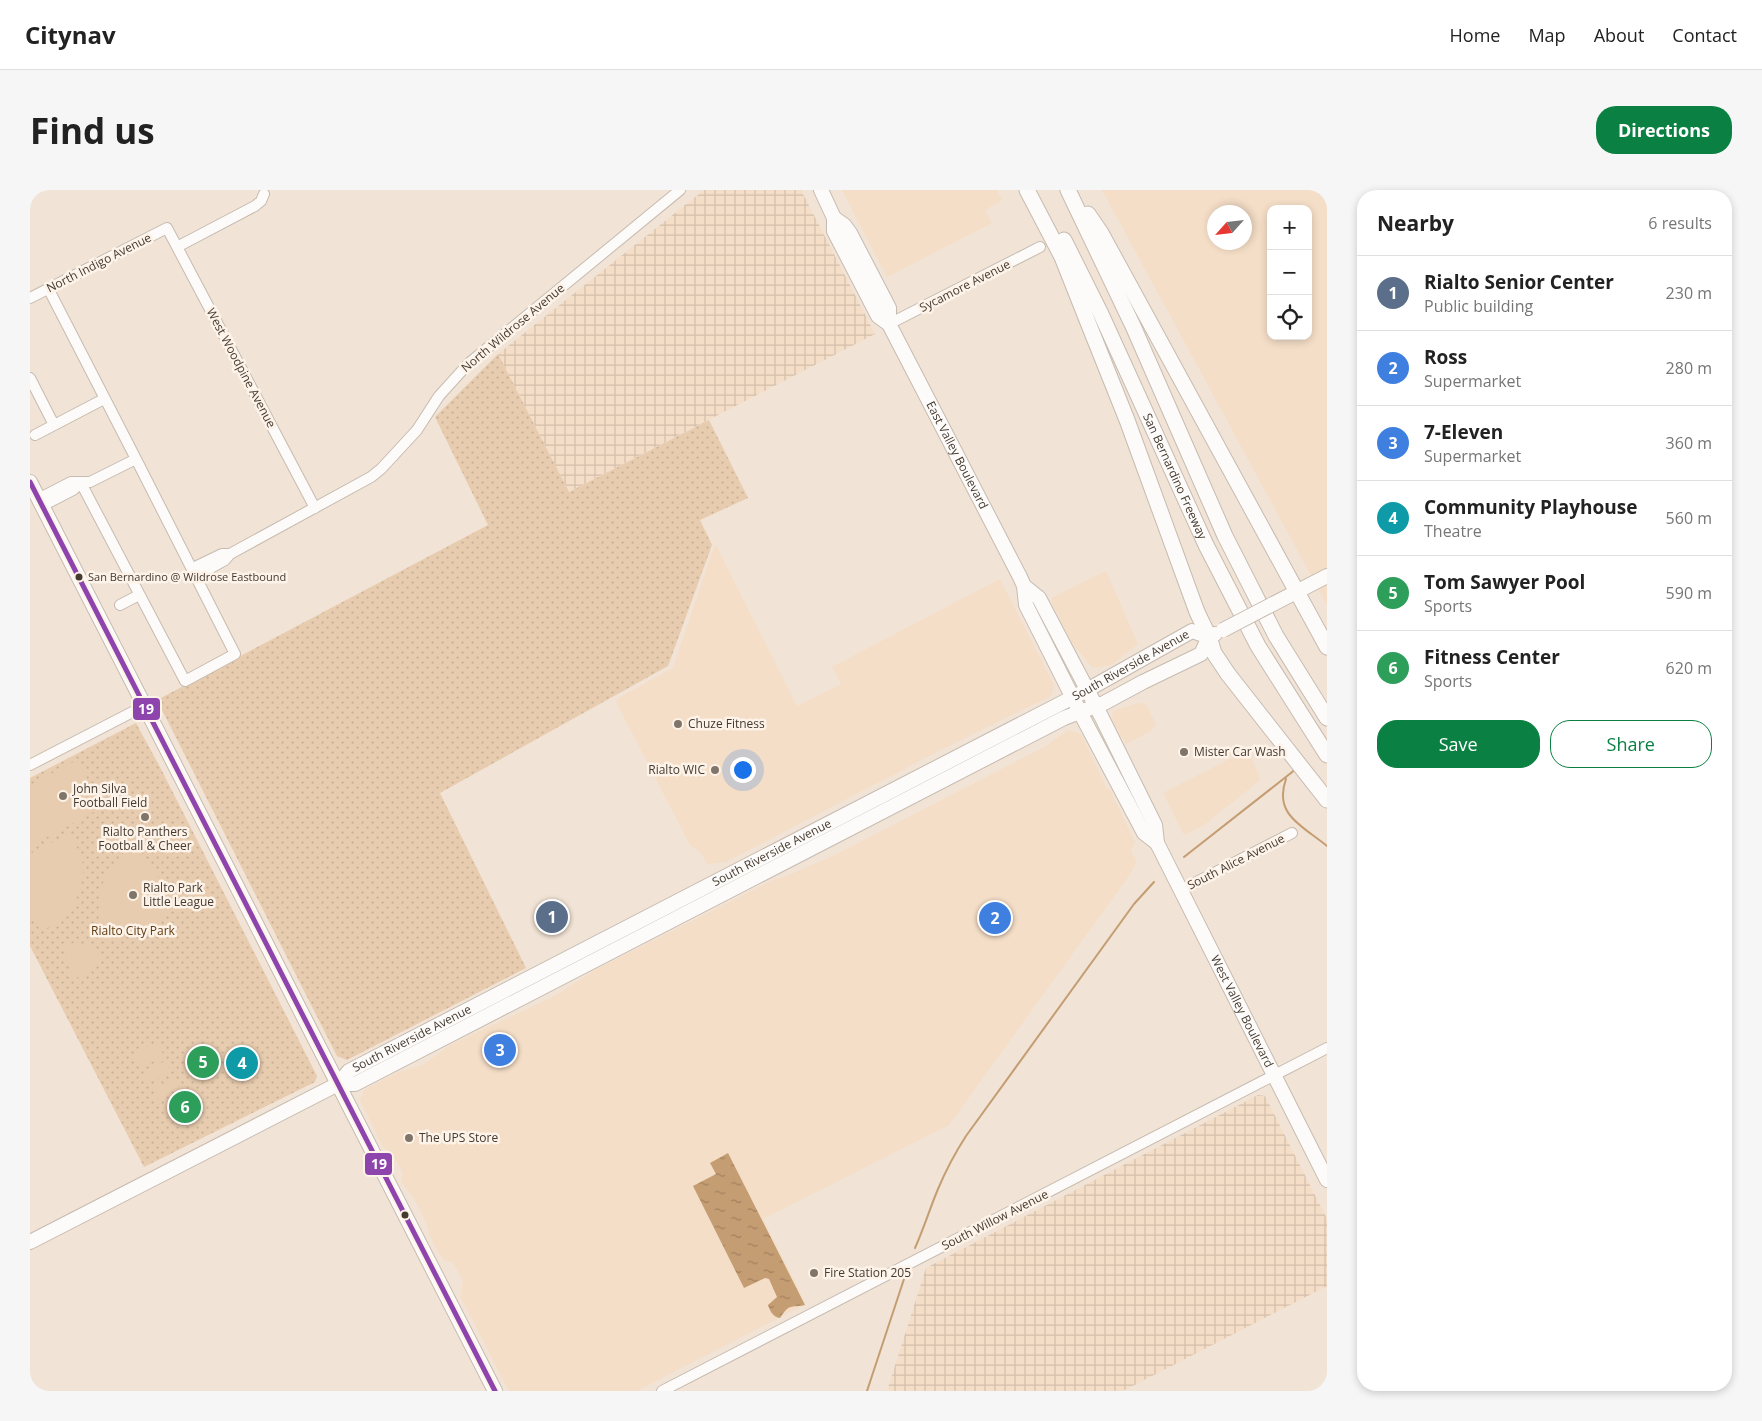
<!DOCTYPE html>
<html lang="en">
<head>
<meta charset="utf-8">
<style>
  :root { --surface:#fff; --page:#f6f6f6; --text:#222; --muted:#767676; --line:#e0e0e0; --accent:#0b8043 }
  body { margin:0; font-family:"Open Sans",sans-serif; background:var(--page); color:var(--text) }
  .controls { position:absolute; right:15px; top:15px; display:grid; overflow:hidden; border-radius:10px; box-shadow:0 2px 8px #0003 }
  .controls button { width:45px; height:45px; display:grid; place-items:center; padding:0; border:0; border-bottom:1px solid var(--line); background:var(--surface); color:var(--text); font:25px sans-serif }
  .compass { position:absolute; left:1177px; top:15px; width:45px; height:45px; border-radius:50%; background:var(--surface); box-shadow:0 2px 8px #0003; rotate:243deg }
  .you { position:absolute; left:712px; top:579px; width:18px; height:18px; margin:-12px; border:4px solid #fff; border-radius:50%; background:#1a73e8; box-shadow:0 0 0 8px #1a73e833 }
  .badge { display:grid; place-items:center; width:32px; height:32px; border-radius:50%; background:var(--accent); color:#fff; font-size:16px; font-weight:700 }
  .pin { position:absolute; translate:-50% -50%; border:2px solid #fff; box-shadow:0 1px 5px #0006 }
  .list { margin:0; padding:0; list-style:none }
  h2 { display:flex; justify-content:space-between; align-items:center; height:65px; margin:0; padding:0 20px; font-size:21px }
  h2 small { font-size:16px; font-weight:400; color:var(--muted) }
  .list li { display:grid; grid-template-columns:32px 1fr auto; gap:15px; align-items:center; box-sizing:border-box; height:75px; padding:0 20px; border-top:1px solid var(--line) }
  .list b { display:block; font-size:19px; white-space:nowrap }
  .list p { margin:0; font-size:16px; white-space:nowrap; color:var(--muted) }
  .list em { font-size:16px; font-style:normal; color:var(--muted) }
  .actions { display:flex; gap:10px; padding:15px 20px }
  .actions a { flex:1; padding:11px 0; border:1px solid var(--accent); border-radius:20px; text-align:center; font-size:18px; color:var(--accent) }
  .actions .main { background:var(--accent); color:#fff }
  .icon { flex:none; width:28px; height:28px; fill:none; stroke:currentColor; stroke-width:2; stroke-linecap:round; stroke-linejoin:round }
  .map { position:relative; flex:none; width:1297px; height:1201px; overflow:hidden; border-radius:20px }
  header { display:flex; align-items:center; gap:30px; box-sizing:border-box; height:70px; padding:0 25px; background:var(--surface); border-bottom:1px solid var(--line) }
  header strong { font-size:24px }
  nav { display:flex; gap:28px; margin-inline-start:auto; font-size:18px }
  .intro { display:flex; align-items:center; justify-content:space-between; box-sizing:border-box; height:120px; padding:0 30px }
  h1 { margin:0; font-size:35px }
  .button { padding:12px 22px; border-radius:20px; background:var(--accent); color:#fff; font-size:18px; font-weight:700 }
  main { display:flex; gap:30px; padding:0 30px }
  aside { flex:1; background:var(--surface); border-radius:20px; box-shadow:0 2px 8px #0003 }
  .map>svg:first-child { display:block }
  .built { fill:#f5dec7; fill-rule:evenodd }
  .industrial { fill:url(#industrial-grid) }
  .grass { fill:url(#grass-dots) }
  .garden { fill:#e8ccaf }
  .water { fill:url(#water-ripples) }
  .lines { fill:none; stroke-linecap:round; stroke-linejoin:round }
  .stream { stroke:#c49d72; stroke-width:2 }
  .minor-casing { stroke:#c6bbb0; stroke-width:12 }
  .major-casing { stroke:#c6bbb0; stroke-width:16 }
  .highway-casing { stroke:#c6bbb0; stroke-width:17 }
  .minor { stroke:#fdfbf9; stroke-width:10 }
  .major { stroke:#fdfbf9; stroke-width:14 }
  .highway { stroke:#fdfbf9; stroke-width:15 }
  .major-bridge-casing { stroke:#c6bbb0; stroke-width:16; stroke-linecap:butt }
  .major-bridge { stroke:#fdfbf9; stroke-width:14 }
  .bus-1-casing { stroke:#fdf3e9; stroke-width:9 }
  .bus-1 { stroke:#8e44ad; stroke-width:5 }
  .bus-dot { fill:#443a30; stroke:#fdf3e9; stroke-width:2 }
  .poi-dot { fill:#81756a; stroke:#fdf3e9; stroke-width:2 }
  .labels { text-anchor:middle; stroke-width:5; stroke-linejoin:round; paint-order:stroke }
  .bus-label { font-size:11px; fill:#443a30; stroke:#fdf3e9; text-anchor:start }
  .street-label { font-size:12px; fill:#443a30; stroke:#fdf3e9 }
  .poi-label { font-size:12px; fill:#443a30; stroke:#fdf3e9; text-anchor:start }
  .park-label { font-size:12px; fill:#5e3b10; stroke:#fdf3e9 }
  .line-badge { stroke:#fdf3e9; stroke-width:2 }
  .badge-label { font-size:14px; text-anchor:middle; font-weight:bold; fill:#fff }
</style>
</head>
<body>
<header>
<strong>Citynav</strong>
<nav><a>Home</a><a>Map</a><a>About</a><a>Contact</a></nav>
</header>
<div class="intro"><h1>Find us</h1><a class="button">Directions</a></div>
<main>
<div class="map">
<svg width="1297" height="1201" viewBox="0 0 1297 1201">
  <defs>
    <pattern id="industrial-grid" width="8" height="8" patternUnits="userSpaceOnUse" patternTransform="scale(1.25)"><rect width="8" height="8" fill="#f5dec7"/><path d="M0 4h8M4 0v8" fill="none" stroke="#d3bfab"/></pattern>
    <pattern id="grass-dots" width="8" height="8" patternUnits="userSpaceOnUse" patternTransform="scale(1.25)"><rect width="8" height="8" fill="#e8ccaf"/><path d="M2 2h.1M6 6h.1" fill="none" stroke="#c8b097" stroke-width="1.8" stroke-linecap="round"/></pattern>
    <pattern id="water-ripples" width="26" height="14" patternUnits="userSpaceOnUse" patternTransform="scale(1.25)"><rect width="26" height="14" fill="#c49d72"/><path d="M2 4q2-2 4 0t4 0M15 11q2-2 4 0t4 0" fill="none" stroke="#a1815e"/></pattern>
  </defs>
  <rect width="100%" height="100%" fill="#f1e3d5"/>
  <path class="built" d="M 812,0 L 967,0 L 972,10 L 955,20 L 962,33 L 857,87 Z
    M 1072,0 L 1297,0 L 1297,415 ZM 1241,19 L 1278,19 L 1278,146 L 1241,146 ZM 1184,22 L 1214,22 L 1214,52 L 1184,52 Z
    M 686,355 L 767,516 L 811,494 L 802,477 L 970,389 L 1024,495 L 1022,505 L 1018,508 L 1002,515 L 903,564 L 696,672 L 677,674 L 671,663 L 660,655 L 586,512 L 590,507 L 643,478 L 683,360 Z
    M 1076,381 L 1108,454 L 1081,475 L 1063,478 L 1042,453 L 1021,411 L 1023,407 Z
    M 1112,512 L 1116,515 L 1126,534 L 1121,541 L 1096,554 L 1082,530 L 1083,521 Z
    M 1038,540 L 1051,544 L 1077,599 L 1080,600 L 1105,652 L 1101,661 L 1107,671 L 1101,683 L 919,935 L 733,1029 L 776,1114 L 607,1201 L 479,1201 L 430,1106 L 433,1091 L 423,1072 L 415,1071 L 411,1065 L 409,1064 L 400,1046 L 396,1032 L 384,1009 L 371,991 L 373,983 L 360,961 L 353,957 L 330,910 L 334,900 L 366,883 L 394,874 L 422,854 L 523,807 L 565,780 L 747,688 L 752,688 L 803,666 L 1014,557 Z
    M 1217,560 L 1230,586 L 1229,591 L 1174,635 L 1154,645 L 1133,603 Z"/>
  <path class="industrial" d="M 674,0 L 771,0 L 845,144 L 539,302 L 468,164 Z
    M 1228,905 L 1235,906 L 1297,1029 L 1297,1096 L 1093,1201 L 857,1201 L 896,1078 Z"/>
  <path class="grass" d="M 468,164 L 539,302 L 679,230 L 718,308 L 670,330 L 682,355 L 638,476 L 410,603 L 496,778 L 317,870 L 307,866 L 127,510 L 458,335 L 405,227 Z
    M 106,533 L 131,579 L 287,886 L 285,892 L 114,977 L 0,756 L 0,588 Z"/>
  <path class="garden" d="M 47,570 L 73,617 L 0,656 L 0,595 Z
    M 40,643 C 44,652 50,661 52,671 C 55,680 53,690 50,698 C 43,723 33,731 11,741 L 0,721 L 0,664 Z
    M 106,659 L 125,681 L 141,711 L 136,727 L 103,743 L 82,751 L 81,748 L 77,750 C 60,714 69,678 106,659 Z
    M 47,752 L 62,757 L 70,767 L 65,780 L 48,787 L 45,790 L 41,788 L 42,785 L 33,756 Z
    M 127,852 L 134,866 L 110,878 L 103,864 Z
    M 135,871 L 141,882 L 118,893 L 113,883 Z
    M 144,888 L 149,898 L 127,909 L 122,899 Z"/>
  <path class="water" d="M 698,963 L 775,1115 C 760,1118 760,1113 750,1128 C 743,1127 740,1121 738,1115 L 747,1107 L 739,1089 L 735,1088 L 714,1098 L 663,996 L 686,984 L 680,973 Z"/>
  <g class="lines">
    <path class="stream" d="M 1256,589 C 1243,625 1273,636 1297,656
      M 1154,667 L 1266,579
      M 885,1058 C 894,1038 900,1018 908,999 C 916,980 925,963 936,946 L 1104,714 L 1124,692
      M 837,1201 L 874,1089"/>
    <defs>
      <path id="minor" d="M 147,57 L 225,16 L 231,11 L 234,4
        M 0,108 L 137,38 L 285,318
        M 859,134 L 1010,57
        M 0,188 L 24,235
        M 5,245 L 74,209
        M 51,293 L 155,491 L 205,464 L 106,269
        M 8,309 L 41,292 L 60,292 L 106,269 L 18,98
        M 12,316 L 43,300 L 51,293
        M 200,364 L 341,287 L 351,279 L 387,240 L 409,206 L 438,174 L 650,0
        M 163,378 L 192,364 L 200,364 L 195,370 L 166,386
        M 90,415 L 109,405
        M 0,575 L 114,516
        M 1151,700 L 1262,643
        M 632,1201 L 1297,858"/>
      <g id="major">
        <path id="s1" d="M 791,0 L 804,28 L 804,41 L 848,126 L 859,134 L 990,387 L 994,396 L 996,415 L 1051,524 L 1114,643 L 1127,653"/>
        <path d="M 804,28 L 814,35 L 820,43 L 859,118 L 859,134"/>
        <path d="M 0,292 L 465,1201"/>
        <path id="s2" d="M 994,396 L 1009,408 L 1071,526 L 1125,635 L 1127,653 L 1297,990"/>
        <path d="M 1241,415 L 1297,386"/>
        <path d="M 308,894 L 325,894 L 1034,528 L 1074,513 L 1113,492 L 1171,464 L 1179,447 L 1185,444"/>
        <path id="s3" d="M 0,1052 L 308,894 L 319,881 L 1057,500 L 1162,441 L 1179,447"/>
      </g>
      <g id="highway">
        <path d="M 997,0 L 1032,67 L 1059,135 L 1097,230 L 1167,422 L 1179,447 L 1184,463 L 1198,484 L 1297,610"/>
        <path d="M 1038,0 L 1103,136 L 1195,346 L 1246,446 L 1297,528"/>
        <path d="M 1058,24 L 1071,43 L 1297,457"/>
        <path id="s4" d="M 1034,50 L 1071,124 L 1176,355 L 1228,456 L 1297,565"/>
      </g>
    </defs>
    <use href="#minor" class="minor-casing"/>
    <use href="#major" class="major-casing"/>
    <use href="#highway" class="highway-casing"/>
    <use href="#minor" class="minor"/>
    <use href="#major" class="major"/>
    <use href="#highway" class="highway"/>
    <defs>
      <path id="major-bridge" d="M 1193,440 L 1241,415"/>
    </defs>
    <use href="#major-bridge" class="major-bridge-casing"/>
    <use href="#major-bridge" class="major-bridge"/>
    <defs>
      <path id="bus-1" d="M 0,292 L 465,1201"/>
    </defs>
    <use href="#bus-1" class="bus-1-casing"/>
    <use href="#bus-1" class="bus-1"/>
  </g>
  <g class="bus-dot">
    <circle cx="49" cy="387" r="4.5"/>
    <circle cx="375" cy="1025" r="4.5"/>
  </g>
  <g class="poi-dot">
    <circle cx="648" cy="534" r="5"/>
    <circle cx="1154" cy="562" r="5"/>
    <circle cx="685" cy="580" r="5"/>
    <circle cx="33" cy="606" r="5"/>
    <circle cx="115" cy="627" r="5"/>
    <circle cx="103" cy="705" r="5"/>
    <circle cx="379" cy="948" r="5"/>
    <circle cx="784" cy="1083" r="5"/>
  </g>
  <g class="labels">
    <g class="bus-label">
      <text x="58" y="391">San Bernardino @ Wildrose Eastbound</text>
    </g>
    <g class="street-label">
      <text transform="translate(69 73) rotate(-27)" y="4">North Indigo Avenue</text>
      <text transform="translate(935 96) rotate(-27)" y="4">Sycamore Avenue</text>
      <text transform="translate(483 138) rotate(-40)" y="4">North Wildrose Avenue</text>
      <text transform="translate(211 178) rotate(62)" y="4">West Woodpine Avenue</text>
      <text dy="4" stroke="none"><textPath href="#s1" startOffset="301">East Valley Boulevard</textPath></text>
      <text dy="4" stroke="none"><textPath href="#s4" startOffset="261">San Bernardino Freeway</textPath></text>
      <text dy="4" stroke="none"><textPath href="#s3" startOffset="1244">South Riverside Avenue</textPath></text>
      <text dy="4" stroke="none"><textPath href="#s3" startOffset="839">South Riverside Avenue</textPath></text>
      <text transform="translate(1206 672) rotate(-27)" y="4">South Alice Avenue</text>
      <text dy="4" stroke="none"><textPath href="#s2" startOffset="481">West Valley Boulevard</textPath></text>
      <text dy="4" stroke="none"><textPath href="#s3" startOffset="434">South Riverside Avenue</textPath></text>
      <text transform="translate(965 1030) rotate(-27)" y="4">South Willow Avenue</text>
    </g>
    <g class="poi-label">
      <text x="658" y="538">Chuze Fitness</text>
      <text x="1164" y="566">Mister Car Wash</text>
      <text x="675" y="584" text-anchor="end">Rialto WIC</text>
      <text x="43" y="603">John Silva<tspan x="43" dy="14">Football Field</tspan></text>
      <text x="115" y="646" text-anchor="middle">Rialto Panthers<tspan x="115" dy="14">Football &amp; Cheer</tspan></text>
      <text x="113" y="702">Rialto Park<tspan x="113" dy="14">Little League</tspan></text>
      <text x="389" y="952">The UPS Store</text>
      <text x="794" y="1087">Fire Station 205</text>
    </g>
    <g class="park-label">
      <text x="103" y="745">Rialto City Park</text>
    </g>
  </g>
  <g class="line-badge">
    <rect x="102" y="507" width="29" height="24" rx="5" fill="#8e44ad"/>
    <rect x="334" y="962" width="29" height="24" rx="5" fill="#8e44ad"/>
  </g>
  <g class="badge-label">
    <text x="116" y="524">19</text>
    <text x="349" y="979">19</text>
  </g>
</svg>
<div class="controls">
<button>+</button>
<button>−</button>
<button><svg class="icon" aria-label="locate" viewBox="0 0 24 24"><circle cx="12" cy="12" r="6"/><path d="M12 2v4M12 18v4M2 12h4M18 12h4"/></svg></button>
</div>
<svg class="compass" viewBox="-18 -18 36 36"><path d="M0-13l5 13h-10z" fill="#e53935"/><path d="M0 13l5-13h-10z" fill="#767676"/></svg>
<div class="you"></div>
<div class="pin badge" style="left:522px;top:727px;background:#5c6f8a">1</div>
<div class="pin badge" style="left:965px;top:728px;background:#3f7fe0">2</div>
<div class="pin badge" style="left:470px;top:860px;background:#3f7fe0">3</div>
<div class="pin badge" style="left:212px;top:873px;background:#0f9aa8">4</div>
<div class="pin badge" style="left:173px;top:872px;background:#2e9e5b">5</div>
<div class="pin badge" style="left:155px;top:917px;background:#2e9e5b">6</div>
</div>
<aside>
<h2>Nearby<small>6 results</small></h2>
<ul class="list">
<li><span class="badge" style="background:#5c6f8a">1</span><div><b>Rialto Senior Center</b><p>Public building</p></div><em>230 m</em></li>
<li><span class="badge" style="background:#3f7fe0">2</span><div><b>Ross</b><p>Supermarket</p></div><em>280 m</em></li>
<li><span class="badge" style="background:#3f7fe0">3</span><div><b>7-Eleven</b><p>Supermarket</p></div><em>360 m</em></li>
<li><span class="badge" style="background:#0f9aa8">4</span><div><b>Community Playhouse</b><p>Theatre</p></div><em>560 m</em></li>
<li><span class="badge" style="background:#2e9e5b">5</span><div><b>Tom Sawyer Pool</b><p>Sports</p></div><em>590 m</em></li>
<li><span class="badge" style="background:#2e9e5b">6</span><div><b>Fitness Center</b><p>Sports</p></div><em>620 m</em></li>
</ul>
<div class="actions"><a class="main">Save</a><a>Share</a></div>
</aside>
</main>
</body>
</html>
